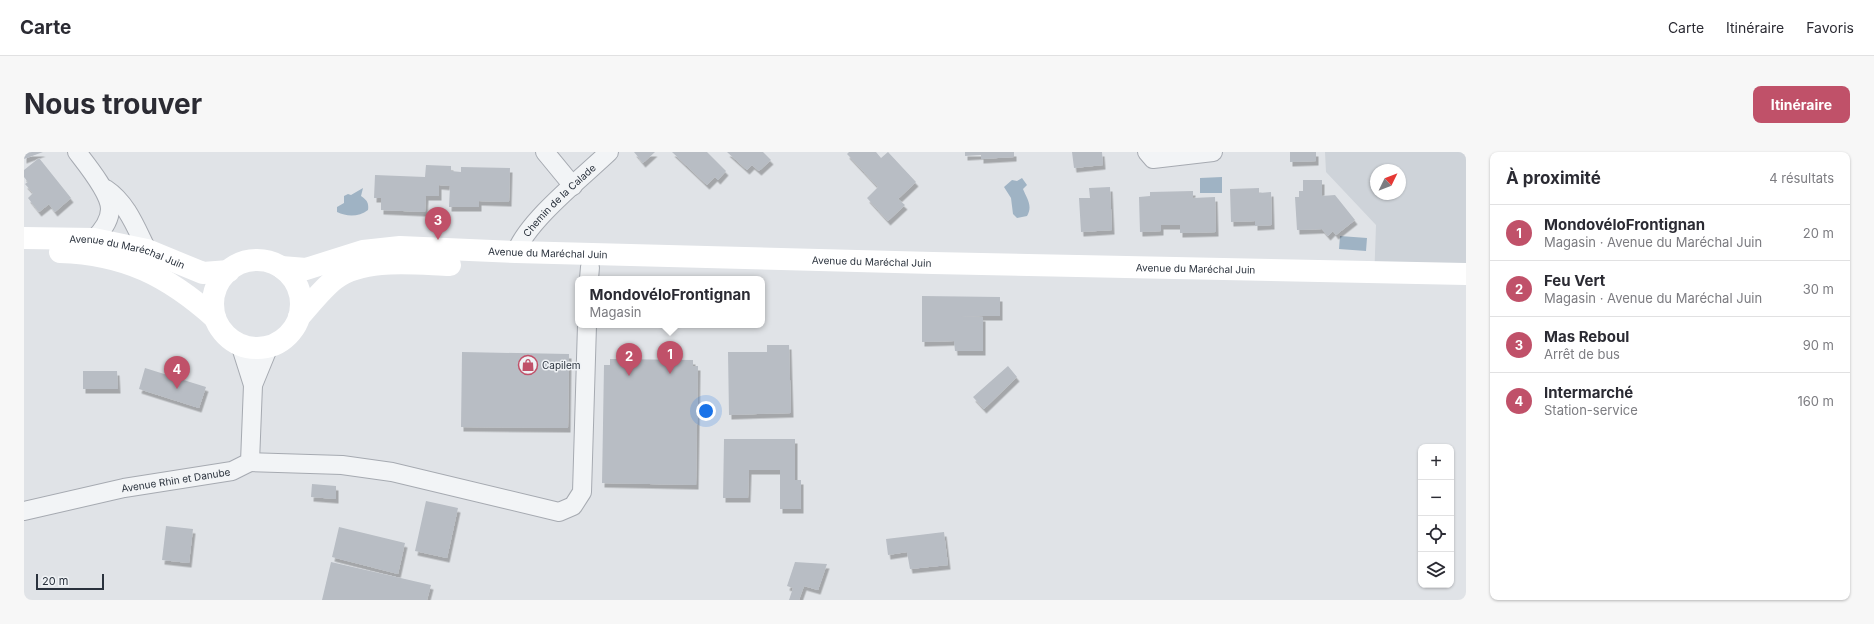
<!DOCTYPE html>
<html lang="fr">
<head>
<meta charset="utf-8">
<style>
  :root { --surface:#fff; --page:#f7f7f7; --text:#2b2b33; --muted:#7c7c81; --line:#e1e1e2; --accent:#c05169 }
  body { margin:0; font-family:Inter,sans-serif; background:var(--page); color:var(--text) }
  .controls { position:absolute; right:12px; bottom:12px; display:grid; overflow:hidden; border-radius:8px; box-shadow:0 1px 3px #0004 }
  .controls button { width:36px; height:36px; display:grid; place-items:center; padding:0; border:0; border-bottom:1px solid var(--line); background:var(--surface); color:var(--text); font:20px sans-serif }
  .compass { position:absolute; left:1346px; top:12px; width:36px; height:36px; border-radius:50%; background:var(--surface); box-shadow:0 1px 3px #0004; rotate:47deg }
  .scale { position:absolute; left:12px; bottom:10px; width:68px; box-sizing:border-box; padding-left:4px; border:2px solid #2a323d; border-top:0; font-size:11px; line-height:14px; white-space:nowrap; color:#2a323d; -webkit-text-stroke:3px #eff2f5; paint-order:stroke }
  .you { position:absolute; left:682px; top:259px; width:14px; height:14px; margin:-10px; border:3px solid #fff; border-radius:50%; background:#1a73e8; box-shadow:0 0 0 6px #1a73e833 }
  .badge { display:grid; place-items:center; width:26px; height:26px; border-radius:50%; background:var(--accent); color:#fff; font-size:13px; font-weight:700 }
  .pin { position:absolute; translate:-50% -33px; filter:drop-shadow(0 1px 2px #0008) }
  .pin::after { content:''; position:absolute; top:21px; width:14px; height:12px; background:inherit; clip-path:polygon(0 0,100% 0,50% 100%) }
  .popup { position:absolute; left:551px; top:124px; width:190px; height:52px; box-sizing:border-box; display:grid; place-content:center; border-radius:8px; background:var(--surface); filter:drop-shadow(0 1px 3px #0005); font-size:13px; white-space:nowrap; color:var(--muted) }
  .popup b { font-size:15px; color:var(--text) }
  .popup::after { content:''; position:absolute; left:50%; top:100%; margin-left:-8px; border:8px solid transparent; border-top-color:var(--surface) }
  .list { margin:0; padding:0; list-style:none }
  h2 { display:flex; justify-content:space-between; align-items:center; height:52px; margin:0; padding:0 16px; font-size:17px }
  h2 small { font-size:13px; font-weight:400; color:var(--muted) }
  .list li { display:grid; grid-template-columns:26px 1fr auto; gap:12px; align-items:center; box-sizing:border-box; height:56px; padding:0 16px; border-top:1px solid var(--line) }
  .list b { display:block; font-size:15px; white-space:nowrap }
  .list p { margin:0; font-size:13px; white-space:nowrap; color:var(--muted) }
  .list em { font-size:13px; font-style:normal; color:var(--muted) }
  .icon { flex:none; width:22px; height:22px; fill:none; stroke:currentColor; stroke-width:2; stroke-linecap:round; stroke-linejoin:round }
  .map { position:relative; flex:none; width:1442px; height:448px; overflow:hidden; border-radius:8px }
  header { display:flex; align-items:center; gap:24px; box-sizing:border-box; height:56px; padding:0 20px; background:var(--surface); border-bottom:1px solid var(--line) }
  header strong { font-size:19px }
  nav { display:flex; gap:22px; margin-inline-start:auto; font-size:14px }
  .intro { display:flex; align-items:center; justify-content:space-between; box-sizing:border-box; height:96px; padding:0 24px }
  h1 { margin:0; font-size:28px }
  .button { padding:10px 18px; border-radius:8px; background:var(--accent); color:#fff; font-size:14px; font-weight:700 }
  main { display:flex; gap:24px; padding:0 24px }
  aside { flex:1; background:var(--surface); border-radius:8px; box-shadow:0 1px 3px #0004 }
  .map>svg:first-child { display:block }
  .built { fill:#ced3d9; fill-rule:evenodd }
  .water { fill:#9fb3c4 }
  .building { fill:#b8bdc4; filter:url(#shadow) }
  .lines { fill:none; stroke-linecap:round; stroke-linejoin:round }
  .minor-casing { stroke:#a6aab1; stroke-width:20 }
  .minor { stroke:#f2f4f6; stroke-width:18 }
  .secondary { stroke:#fff; stroke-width:22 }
  .labels { text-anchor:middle; stroke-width:3; stroke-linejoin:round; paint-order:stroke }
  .street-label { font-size:10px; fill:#2a323d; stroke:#eff2f5 }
  .poi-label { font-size:10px; fill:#2a323d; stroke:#eff2f5; text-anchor:start }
</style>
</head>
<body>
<header>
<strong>Carte</strong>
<nav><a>Carte</a><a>Itinéraire</a><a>Favoris</a></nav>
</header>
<div class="intro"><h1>Nous trouver</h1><a class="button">Itinéraire</a></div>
<main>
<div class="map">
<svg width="1442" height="448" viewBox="0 0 1442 448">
  <defs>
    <filter id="shadow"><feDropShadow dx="2.5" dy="4.5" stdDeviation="0" flood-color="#0004"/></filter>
  </defs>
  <rect width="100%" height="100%" fill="#e0e3e7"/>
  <path class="built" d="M 1301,0 L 1442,0 L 1442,131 L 1350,130 L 1352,73 L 1302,20 ZM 1352,18 L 1376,18 L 1376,42 L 1352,42 Z"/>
  <path class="water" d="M 1198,25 L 1198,41 L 1176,41 L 1176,26 Z
    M 998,26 L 1003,33 L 999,37 C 1003,47 1009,54 1003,64 L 993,66 L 989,62 L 987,46 L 980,35 L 988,28 L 993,29 Z
    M 339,36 L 337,44 C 343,48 345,51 344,58 C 335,65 323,65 313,60 L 313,55 L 320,51 L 320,44 L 324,42 L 327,43 Z
    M 1316,84 L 1343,86 L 1342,99 L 1315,97 Z"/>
  <path class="building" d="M 0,0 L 19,0 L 0,7 Z
    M 610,0 L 631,0 L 619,11 Z
    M 648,0 L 683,0 L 702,19 L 694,28 L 691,25 L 683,33 Z
    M 703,0 L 739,0 L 747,8 L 735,19 L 728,13 L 723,18 Z
    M 825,0 L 852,0 L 857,6 L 864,0 L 892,30 L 874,47 L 881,53 L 864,69 L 843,46 L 854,35 L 823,2 Z
    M 941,0 L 990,0 L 990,5 L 957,7 L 957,3 L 941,4 Z
    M 1048,0 L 1078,0 L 1079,13 L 1050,16 Z
    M 1266,0 L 1292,0 L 1292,9 L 1266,10 Z
    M 15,6 L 47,46 L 31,60 L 25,52 L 15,60 L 4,46 L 9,41 L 1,32 L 4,30 L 0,25 L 0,18 Z
    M 402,13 L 427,14 L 427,19 L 437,20 L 437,15 L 486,16 L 485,50 L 455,49 L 455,55 L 425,55 L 426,34 L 415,33 L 415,44 L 402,44 L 401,60 L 357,58 L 357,46 L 350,46 L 351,23 L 401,25 Z
    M 1279,28 L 1298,28 L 1298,44 L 1311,43 L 1331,68 L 1312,83 L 1309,79 L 1304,84 L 1298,77 L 1273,78 L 1271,45 L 1275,45 L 1275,39 L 1279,39 Z
    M 1086,35 L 1088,78 L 1057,80 L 1055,46 L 1066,46 L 1065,36 Z
    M 1235,36 L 1235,41 L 1247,40 L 1248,73 L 1231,74 L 1231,69 L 1207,70 L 1206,37 Z
    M 1169,39 L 1169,46 L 1191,45 L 1192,80 L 1156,81 L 1156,73 L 1137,73 L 1137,79 L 1116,80 L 1115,45 L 1126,44 L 1126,40 Z
    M 898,144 L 976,145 L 976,164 L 935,164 L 959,165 L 959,199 L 931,199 L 930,189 L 898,190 Z
    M 743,193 L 765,193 L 767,261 L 705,263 L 704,200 L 743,200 Z
    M 438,200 L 545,202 L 544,276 L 437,275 Z
    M 586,207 L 669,208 L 669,214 L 674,214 L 672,333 L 578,331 L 580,213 L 586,213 Z
    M 984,214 L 993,225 L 960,257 L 949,245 Z
    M 121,216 L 182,235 L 175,256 L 115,237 Z
    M 59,219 L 93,219 L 94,237 L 59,237 Z
    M 700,287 L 771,287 L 771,328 L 777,328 L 777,357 L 756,357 L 756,318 L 725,318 L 724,346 L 699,346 Z
    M 288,332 L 312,334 L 312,347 L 287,345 Z
    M 402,349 L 434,356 L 423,406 L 391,399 Z
    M 142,374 L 169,377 L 165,411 L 138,408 Z
    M 315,375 L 381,391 L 374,422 L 308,405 Z
    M 920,380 L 924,413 L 886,417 L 883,400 L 864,403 L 862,387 Z
    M 307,410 L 407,433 L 403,448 L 298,448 Z
    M 771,410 L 803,412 L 794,438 L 780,434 L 775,448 L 765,448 L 769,436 L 763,434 Z"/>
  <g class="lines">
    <defs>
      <g id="minor">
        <path d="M 53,0 C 63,13 86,41 86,57 C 86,69 78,79 70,87"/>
        <path d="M 521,0 L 549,34"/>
        <path d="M 1123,0 L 1129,7 L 1189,0"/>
        <path d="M 82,37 C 103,51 112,76 123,98"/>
        <path id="s1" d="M 492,100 C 504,68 559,25 585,0"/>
        <path d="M 565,127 L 566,115"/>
        <path d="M 216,192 L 229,233"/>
        <path d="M 226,310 L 318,313 L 368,320 L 535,360 L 549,354 L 558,340 L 563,173"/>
        <path id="s2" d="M 0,359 L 100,336 L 208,319 L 226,310 L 229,233 L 245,194"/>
      </g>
    </defs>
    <use href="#minor" class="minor-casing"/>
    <use href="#minor" class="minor"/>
    <g class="secondary">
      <path id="s3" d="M 0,86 L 70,87 L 123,98 L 179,121 L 205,119"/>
      <path d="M 36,100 C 101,102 144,124 191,166"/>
      <circle cx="233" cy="152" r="44"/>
      <path id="s4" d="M 257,115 L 282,117 L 339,99 L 376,95 L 492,100 L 909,111 L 1442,122"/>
      <path d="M 275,165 C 286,153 298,137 311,127 C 340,105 392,112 426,113"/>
    </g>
  </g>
  <defs>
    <symbol id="shop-ring" viewBox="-11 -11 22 22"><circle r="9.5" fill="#eff2f5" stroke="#c05169" stroke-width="1.5"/><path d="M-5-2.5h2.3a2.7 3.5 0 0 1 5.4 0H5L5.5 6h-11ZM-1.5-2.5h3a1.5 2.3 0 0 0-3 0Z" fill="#c05169"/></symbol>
  </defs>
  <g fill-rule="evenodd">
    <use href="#shop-ring" x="493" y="202" width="22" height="22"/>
  </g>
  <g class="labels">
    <g class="street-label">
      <text dy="4" stroke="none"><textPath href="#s1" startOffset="68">Chemin de la Calade</textPath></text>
      <text dy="4" stroke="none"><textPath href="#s3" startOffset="105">Avenue du Maréchal Juin</textPath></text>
      <text dy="4" stroke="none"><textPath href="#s4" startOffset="270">Avenue du Maréchal Juin</textPath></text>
      <text dy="4" stroke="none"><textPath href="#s4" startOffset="594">Avenue du Maréchal Juin</textPath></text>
      <text dy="4" stroke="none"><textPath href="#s4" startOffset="918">Avenue du Maréchal Juin</textPath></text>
      <text dy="4" stroke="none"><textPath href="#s2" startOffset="155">Avenue Rhin et Danube</textPath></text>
    </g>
    <g class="poi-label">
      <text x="518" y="217">Capilem</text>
    </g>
  </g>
</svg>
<div class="controls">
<button>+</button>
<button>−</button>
<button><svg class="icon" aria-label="locate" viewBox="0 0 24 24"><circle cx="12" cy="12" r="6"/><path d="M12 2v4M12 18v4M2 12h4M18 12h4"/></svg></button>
<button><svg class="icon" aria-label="layers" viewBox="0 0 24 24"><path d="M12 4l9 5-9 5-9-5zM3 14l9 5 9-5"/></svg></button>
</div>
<svg class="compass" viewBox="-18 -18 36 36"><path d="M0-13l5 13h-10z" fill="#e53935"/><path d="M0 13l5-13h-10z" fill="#7c7c81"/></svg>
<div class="scale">20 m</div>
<div class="you"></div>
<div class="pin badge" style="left:646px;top:222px">1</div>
<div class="popup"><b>MondovéloFrontignan</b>Magasin</div>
<div class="pin badge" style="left:605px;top:224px">2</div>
<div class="pin badge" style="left:414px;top:88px">3</div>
<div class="pin badge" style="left:153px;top:237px">4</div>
</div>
<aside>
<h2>À proximité<small>4 résultats</small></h2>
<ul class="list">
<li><span class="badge">1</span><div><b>MondovéloFrontignan</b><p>Magasin · Avenue du Maréchal Juin</p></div><em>20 m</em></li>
<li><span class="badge">2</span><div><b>Feu Vert</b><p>Magasin · Avenue du Maréchal Juin</p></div><em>30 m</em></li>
<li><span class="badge">3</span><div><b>Mas Reboul</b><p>Arrêt de bus</p></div><em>90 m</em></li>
<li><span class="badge">4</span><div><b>Intermarché</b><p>Station-service</p></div><em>160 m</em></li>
</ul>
</aside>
</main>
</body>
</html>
